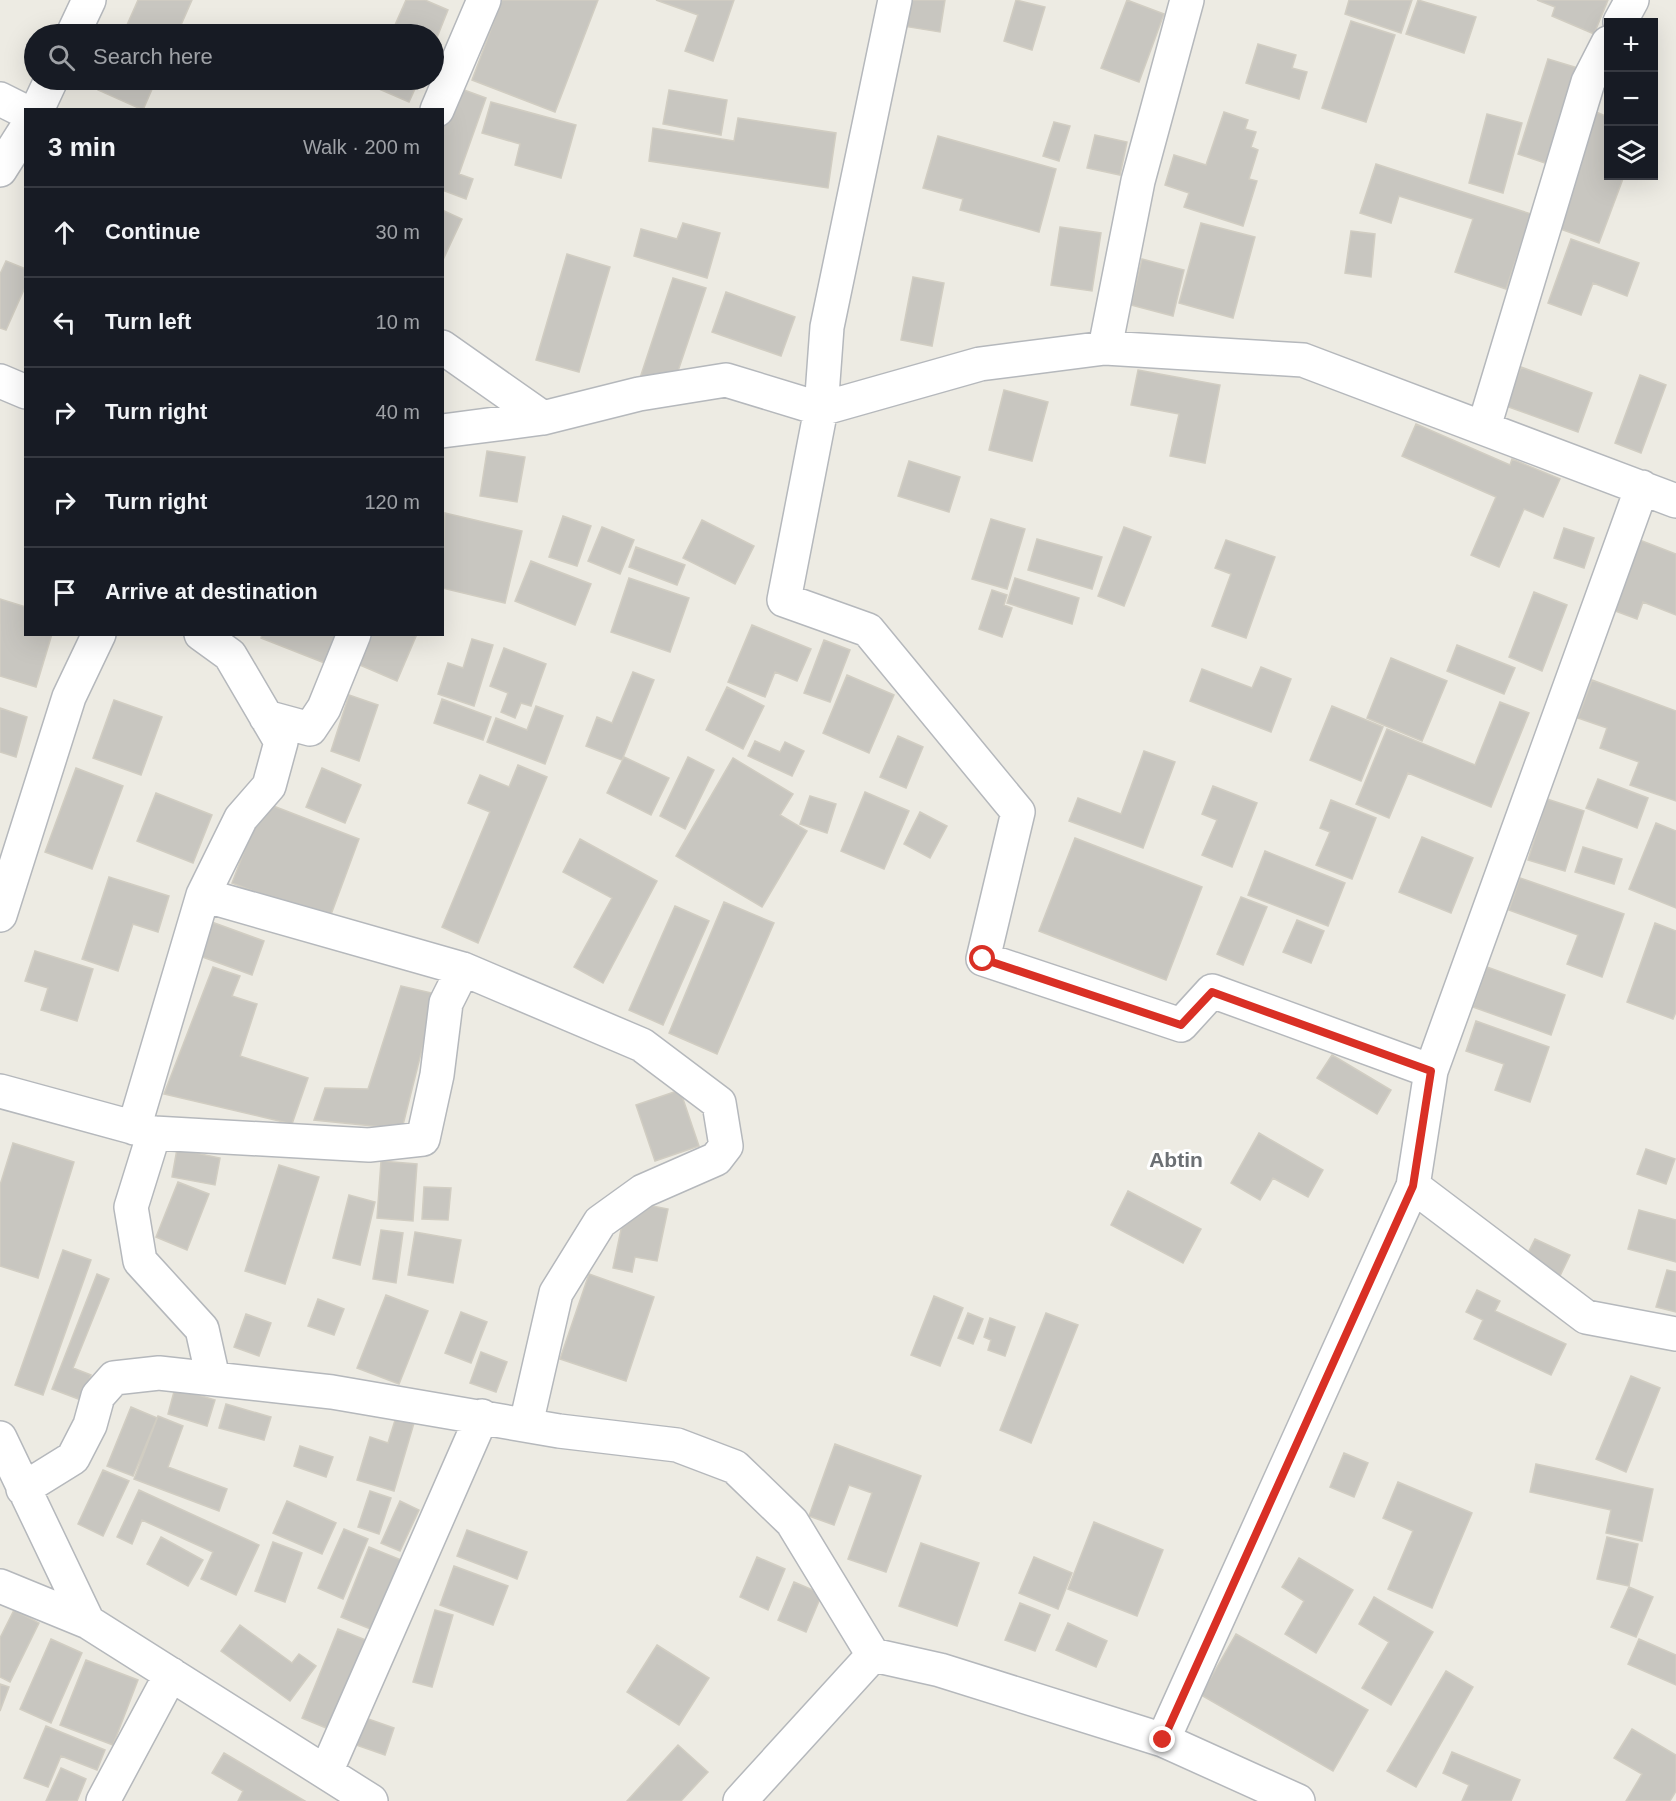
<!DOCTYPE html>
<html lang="en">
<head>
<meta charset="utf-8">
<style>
  :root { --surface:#171b24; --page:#20242c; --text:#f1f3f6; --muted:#9ea1a6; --line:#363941 }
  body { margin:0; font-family:Arial,sans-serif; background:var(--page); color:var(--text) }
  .controls { position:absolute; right:18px; top:18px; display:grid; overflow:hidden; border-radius:0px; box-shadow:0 6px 24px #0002 }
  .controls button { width:54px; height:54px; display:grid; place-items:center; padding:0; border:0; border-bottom:2px solid var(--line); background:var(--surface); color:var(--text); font:30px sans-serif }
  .stop { position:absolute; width:18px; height:18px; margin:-14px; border:4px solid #d93025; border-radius:50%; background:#fff }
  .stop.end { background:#d93025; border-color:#fff; box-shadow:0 2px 6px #0008 }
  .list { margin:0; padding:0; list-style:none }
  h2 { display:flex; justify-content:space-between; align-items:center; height:78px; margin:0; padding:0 24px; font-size:26px }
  h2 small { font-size:20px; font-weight:400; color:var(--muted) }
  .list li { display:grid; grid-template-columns:39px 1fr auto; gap:18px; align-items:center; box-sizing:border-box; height:90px; padding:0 24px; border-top:2px solid var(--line) }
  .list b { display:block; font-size:22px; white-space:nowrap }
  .list em { font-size:20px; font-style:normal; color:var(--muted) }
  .icon { flex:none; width:33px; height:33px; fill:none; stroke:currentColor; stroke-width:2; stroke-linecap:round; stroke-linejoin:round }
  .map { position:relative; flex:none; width:1676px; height:1801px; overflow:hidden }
  .search { position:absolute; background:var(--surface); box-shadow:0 6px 24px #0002; left:24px; top:24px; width:420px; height:66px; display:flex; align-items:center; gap:15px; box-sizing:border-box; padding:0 21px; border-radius:33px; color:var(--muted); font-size:22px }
  .panel { position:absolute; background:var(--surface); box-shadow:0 6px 24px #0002; left:24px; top:108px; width:420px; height:528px; border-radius:0px }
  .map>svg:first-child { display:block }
  .building { fill:#c8c6c0; stroke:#d1cdc2; stroke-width:1.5 }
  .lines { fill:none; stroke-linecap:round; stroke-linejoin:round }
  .street-casing { stroke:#b5b8bc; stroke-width:36 }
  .street { stroke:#fff; stroke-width:33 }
  .route { stroke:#d93025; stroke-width:8 }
  .labels { text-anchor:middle; stroke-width:6; stroke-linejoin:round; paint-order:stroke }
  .quarter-label { font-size:21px; font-weight:bold; fill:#6c7074; stroke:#fff }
</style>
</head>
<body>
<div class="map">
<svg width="1676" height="1801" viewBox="0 0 1676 1801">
  <rect width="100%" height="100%" fill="#edebe3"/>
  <path class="building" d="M 138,0 L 192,0 L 177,34 L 123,34 Z
    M 406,0 L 425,0 L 448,10 L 434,45 L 434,34 L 391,34 Z
    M 502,0 L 598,0 L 555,112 L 472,80 Z
    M 656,0 L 734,0 L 713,61 L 685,51 L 698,15 Z
    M 908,0 L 945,0 L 940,32 L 903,26 Z
    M 1016,0 L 1045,7 L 1032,50 L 1004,41 Z
    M 1127,0 L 1164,14 L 1139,82 L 1101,68 Z
    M 1349,0 L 1412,0 L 1401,33 L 1345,14 Z
    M 1418,0 L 1476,17 L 1464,53 L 1406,34 Z
    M 1537,0 L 1608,0 L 1594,34 L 1552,16 L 1555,7 Z
    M 1351,21 L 1395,35 L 1366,122 L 1322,108 Z
    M 1258,44 L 1296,55 L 1292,68 L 1307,72 L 1299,99 L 1246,83 Z
    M 1548,59 L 1578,68 L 1548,164 L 1518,154 Z
    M 103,80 L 156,80 L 143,110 L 98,90 Z
    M 372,80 L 419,80 L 409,102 L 370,85 Z
    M 456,87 L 486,98 L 459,174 L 473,179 L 466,199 L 442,190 L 442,126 Z
    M 669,90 L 727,100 L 721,135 L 663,124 Z
    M 491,102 L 576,125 L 561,178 L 515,165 L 520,144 L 482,133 Z
    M 1224,112 L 1248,120 L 1245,129 L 1256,132 L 1251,147 L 1258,150 L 1249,179 L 1257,181 L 1243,226 L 1184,207 L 1189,193 L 1165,185 L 1174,155 L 1206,165 Z
    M 1596,112 L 1608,117 L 1608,176 L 1624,176 L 1599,243 L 1555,227 Z
    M 1487,114 L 1522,123 L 1503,193 L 1469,183 Z
    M 738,118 L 836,133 L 828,188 L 649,161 L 653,128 L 734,141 Z
    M 1054,122 L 1070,126 L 1059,161 L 1043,156 Z
    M 1095,135 L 1127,142 L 1120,175 L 1087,168 Z
    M 938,136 L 1056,169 L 1039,232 L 960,210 L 963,199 L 923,188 Z
    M 1376,164 L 1531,214 L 1506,289 L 1455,272 L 1473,219 L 1399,196 L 1391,223 L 1360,213 Z
    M 442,210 L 462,219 L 442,262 Z
    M 683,223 L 720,233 L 707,278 L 634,256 L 641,229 L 677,239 Z
    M 1201,223 L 1255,237 L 1233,318 L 1179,303 Z
    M 1060,227 L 1101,233 L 1092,291 L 1051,285 Z
    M 1351,231 L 1375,234 L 1371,277 L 1345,273 Z
    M 1571,239 L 1639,263 L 1627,296 L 1593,283 L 1581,315 L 1548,303 Z
    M 567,254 L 610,267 L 579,372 L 536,360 Z
    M 1142,259 L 1184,270 L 1173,316 L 1131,305 Z
    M 6,261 L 26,269 L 26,285 L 6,330 L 0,328 L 0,274 Z
    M 913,277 L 944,283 L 932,346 L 901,340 Z
    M 673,278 L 706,288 L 674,383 L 639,381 Z
    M 726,292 L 795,317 L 781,356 L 712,332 Z
    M 1521,367 L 1592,393 L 1578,432 L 1506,406 Z
    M 1138,370 L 1220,385 L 1205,463 L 1170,456 L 1179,414 L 1131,405 Z
    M 1640,375 L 1666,385 L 1641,453 L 1615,443 Z
    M 1004,390 L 1048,402 L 1032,461 L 989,450 Z
    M 1416,424 L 1510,465 L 1512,459 L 1560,479 L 1543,517 L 1524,509 L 1499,567 L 1471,555 L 1496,497 L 1402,456 Z
    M 487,451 L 525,457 L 517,502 L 480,496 Z
    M 909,461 L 960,477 L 949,512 L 898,496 Z
    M 445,513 L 522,531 L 505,603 L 442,588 Z
    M 563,516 L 591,526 L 577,566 L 549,557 Z
    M 991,519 L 1025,529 L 1007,589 L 972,579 Z
    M 702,520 L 754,546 L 735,584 L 683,558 Z
    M 602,527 L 634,540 L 620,574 L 588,561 Z
    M 1124,527 L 1151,537 L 1124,606 L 1098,596 Z
    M 1564,528 L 1594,538 L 1584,568 L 1554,558 Z
    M 1037,539 L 1102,557 L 1092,589 L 1028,570 Z
    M 1637,539 L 1676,554 L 1676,615 L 1643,602 L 1637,619 L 1610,609 Z
    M 1226,540 L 1275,557 L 1246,638 L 1212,626 L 1231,574 L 1215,568 Z
    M 636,547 L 685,565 L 677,585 L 629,567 Z
    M 531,561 L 591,584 L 575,625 L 515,601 Z
    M 629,578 L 689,598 L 670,652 L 611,632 Z
    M 1015,578 L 1079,598 L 1072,624 L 1007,603 Z
    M 992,590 L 1007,595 L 1004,605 L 1012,608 L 1002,637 L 979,629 Z
    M 1534,592 L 1567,605 L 1542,671 L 1509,657 Z
    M 0,599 L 26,607 L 26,634 L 52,634 L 36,687 L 0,676 Z
    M 752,625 L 811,649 L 797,681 L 775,672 L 765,697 L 728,682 Z
    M 262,634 L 339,634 L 327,664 L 261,638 Z
    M 365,634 L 417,634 L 397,681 L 353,662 Z
    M 472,639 L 493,645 L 474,706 L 438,694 L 448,663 L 463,668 Z
    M 824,640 L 850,650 L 830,702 L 804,693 Z
    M 1457,645 L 1515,668 L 1504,694 L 1447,671 Z
    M 504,648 L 546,664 L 531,706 L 521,703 L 515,718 L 501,712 L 508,693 L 490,686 Z
    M 1391,658 L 1447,681 L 1422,741 L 1367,718 Z
    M 1261,667 L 1291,679 L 1271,732 L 1190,701 L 1202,669 L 1252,688 Z
    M 633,672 L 654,680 L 622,760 L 586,746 L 597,717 L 612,723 Z
    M 847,675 L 894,695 L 869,753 L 823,733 Z
    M 1592,680 L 1676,711 L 1676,801 L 1630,785 L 1639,762 L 1600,748 L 1607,728 L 1578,718 Z
    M 727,687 L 764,706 L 743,749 L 706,730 Z
    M 349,695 L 378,705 L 359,761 L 331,751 Z
    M 442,699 L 491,717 L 483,740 L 434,723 Z
    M 114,700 L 162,717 L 141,775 L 93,758 Z
    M 1500,702 L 1529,713 L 1491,807 L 1408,773 L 1389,818 L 1356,804 L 1387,729 L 1475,765 Z
    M 536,706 L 563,716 L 545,764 L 487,742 L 496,718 L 527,730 Z
    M 1332,706 L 1383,727 L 1361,781 L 1310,760 Z
    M 0,708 L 27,717 L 16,757 L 0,752 Z
    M 898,736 L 923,747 L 906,788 L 880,777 Z
    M 755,741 L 780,752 L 785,742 L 804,751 L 792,776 L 748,756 Z
    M 1144,751 L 1175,762 L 1143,848 L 1069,821 L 1078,798 L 1121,814 Z
    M 624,757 L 669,778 L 651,815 L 607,793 Z
    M 688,757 L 714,770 L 685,829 L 660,816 Z
    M 733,758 L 793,794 L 780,815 L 807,831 L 762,907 L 676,856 Z
    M 518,765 L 547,777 L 478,943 L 442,927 L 490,812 L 468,803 L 480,775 L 509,787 Z
    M 76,768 L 123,786 L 92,869 L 45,852 Z
    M 322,768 L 361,785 L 345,823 L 306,807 Z
    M 1598,779 L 1648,798 L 1637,828 L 1586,808 Z
    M 1213,786 L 1257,803 L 1232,867 L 1202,855 L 1217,820 L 1202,814 Z
    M 865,792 L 909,811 L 884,869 L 841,851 Z
    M 156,793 L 212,815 L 193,863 L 137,841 Z
    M 810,796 L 836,804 L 827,833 L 800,824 Z
    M 1547,799 L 1584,811 L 1565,871 L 1528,860 Z
    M 1331,800 L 1376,818 L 1352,879 L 1316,865 L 1330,832 L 1320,828 Z
    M 263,802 L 359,839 L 329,920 L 232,883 Z
    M 920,812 L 947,826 L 930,858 L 904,844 Z
    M 1656,823 L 1676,831 L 1676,908 L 1629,889 Z
    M 1422,837 L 1473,858 L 1451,913 L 1399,892 Z
    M 1075,838 L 1202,887 L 1166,980 L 1039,931 Z
    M 580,839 L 657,881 L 603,983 L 574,967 L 612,898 L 563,872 Z
    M 1583,847 L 1622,859 L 1614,884 L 1575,872 Z
    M 1265,851 L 1345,883 L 1328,926 L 1248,895 Z
    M 109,877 L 169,896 L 158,932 L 133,924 L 118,971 L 82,959 Z
    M 1520,878 L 1624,914 L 1602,977 L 1567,964 L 1578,935 L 1509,910 Z
    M 1241,897 L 1267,907 L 1243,965 L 1217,954 Z
    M 724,902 L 774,923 L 717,1054 L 669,1033 Z
    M 675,906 L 709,921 L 663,1025 L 629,1010 Z
    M 1297,920 L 1324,931 L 1311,963 L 1283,952 Z
    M 209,921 L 264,941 L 252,975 L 197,955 Z
    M 1655,923 L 1676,931 L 1676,1012 L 1673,1019 L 1627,1002 Z
    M 35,951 L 93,969 L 77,1021 L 41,1010 L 48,988 L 25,981 Z
    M 213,967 L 240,976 L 232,996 L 257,1004 L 240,1056 L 308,1078 L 292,1124 L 164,1094 Z
    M 1487,967 L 1565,995 L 1551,1035 L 1473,1007 Z
    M 401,986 L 436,994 L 402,1129 L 314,1120 L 325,1088 L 368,1089 Z
    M 1476,1021 L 1549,1047 L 1530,1102 L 1495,1090 L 1504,1064 L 1466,1051 Z
    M 1332,1055 L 1391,1090 L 1377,1114 L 1317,1078 Z
    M 680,1090 L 699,1146 L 655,1161 L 636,1105 Z
    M 1259,1133 L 1323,1170 L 1308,1197 L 1273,1178 L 1260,1200 L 1231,1183 Z
    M 13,1143 L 74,1162 L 38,1278 L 0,1266 L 0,1185 Z
    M 177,1149 L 220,1158 L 215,1185 L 172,1177 Z
    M 1646,1149 L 1675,1159 L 1666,1184 L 1637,1174 Z
    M 381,1161 L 417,1164 L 413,1221 L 377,1218 Z
    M 279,1165 L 319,1177 L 285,1284 L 245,1271 Z
    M 178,1182 L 209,1194 L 187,1250 L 156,1237 Z
    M 424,1187 L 451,1188 L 448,1220 L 422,1219 Z
    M 1128,1191 L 1201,1229 L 1183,1263 L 1111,1225 Z
    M 349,1195 L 375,1202 L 360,1265 L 333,1258 Z
    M 627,1201 L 668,1209 L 657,1261 L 635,1257 L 632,1272 L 613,1268 Z
    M 1639,1210 L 1676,1220 L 1676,1262 L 1628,1249 Z
    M 381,1230 L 403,1233 L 396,1283 L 373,1279 Z
    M 415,1232 L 461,1240 L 453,1283 L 408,1275 Z
    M 1535,1239 L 1570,1255 L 1558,1280 L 1523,1263 Z
    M 63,1250 L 91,1260 L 43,1395 L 15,1385 Z
    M 1667,1270 L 1676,1272 L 1676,1312 L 1656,1307 Z
    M 97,1274 L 109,1279 L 73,1368 L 91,1375 L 81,1400 L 52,1389 Z
    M 589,1274 L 654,1297 L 626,1381 L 560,1359 Z
    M 1477,1290 L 1500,1301 L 1495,1311 L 1566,1344 L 1551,1375 L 1474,1339 L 1483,1320 L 1466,1312 Z
    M 386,1295 L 428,1311 L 399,1384 L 357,1368 Z
    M 934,1296 L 963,1308 L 940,1366 L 911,1355 Z
    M 318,1299 L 344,1309 L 334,1335 L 308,1326 Z
    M 461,1312 L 487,1322 L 471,1363 L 445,1353 Z
    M 968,1313 L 983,1319 L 973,1344 L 958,1338 Z
    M 1046,1313 L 1078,1325 L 1031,1443 L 1000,1430 Z
    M 246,1314 L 271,1323 L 259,1356 L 234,1347 Z
    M 990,1318 L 1015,1327 L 1005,1356 L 988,1350 L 991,1340 L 984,1337 Z
    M 481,1352 L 507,1362 L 496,1392 L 470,1383 Z
    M 1631,1376 L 1660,1388 L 1626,1472 L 1596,1459 Z
    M 175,1388 L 215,1400 L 207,1426 L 168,1414 Z
    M 226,1404 L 271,1417 L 264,1440 L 219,1428 Z
    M 131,1407 L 157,1418 L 133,1476 L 107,1466 Z
    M 158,1416 L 183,1426 L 168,1467 L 227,1489 L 219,1511 L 134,1479 Z
    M 396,1417 L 414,1423 L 394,1491 L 357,1480 L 370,1437 L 388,1443 Z
    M 835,1444 L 921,1476 L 886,1572 L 848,1559 L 872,1493 L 849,1485 L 834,1525 L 809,1516 Z
    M 300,1446 L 333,1457 L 326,1477 L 294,1466 Z
    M 1344,1453 L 1368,1463 L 1354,1497 L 1330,1487 Z
    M 1536,1464 L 1653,1489 L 1642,1541 L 1606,1533 L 1611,1510 L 1530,1492 Z
    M 103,1470 L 129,1481 L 103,1536 L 78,1524 Z
    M 1398,1482 L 1472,1513 L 1432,1608 L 1388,1589 L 1413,1531 L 1383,1518 Z
    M 139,1490 L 259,1545 L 236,1595 L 201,1579 L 213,1552 L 142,1520 L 132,1544 L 117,1537 Z
    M 370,1491 L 391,1498 L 379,1534 L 358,1527 Z
    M 287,1501 L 336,1523 L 322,1554 L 273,1533 Z
    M 400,1501 L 419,1510 L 400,1551 L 381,1543 Z
    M 1094,1522 L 1163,1550 L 1137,1616 L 1068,1589 Z
    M 344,1529 L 368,1539 L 343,1599 L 318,1588 Z
    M 467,1530 L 527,1552 L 517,1579 L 457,1556 Z
    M 161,1537 L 203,1560 L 188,1586 L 147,1564 Z
    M 1607,1537 L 1638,1544 L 1629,1586 L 1597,1579 Z
    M 273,1542 L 302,1553 L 285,1602 L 255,1591 Z
    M 921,1543 L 979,1563 L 957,1626 L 899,1606 Z
    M 369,1547 L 401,1560 L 373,1630 L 341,1617 Z
    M 757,1557 L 785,1569 L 768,1610 L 740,1597 Z
    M 1034,1557 L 1072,1573 L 1058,1609 L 1019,1593 Z
    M 1299,1558 L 1353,1590 L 1316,1653 L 1285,1634 L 1304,1601 L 1282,1587 Z
    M 454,1566 L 508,1586 L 493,1625 L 440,1605 Z
    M 794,1582 L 822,1594 L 806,1632 L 778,1620 Z
    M 1629,1587 L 1653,1597 L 1636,1637 L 1611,1627 Z
    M 1374,1597 L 1433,1632 L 1391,1705 L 1362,1688 L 1389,1642 L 1359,1624 Z
    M 1020,1603 L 1050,1615 L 1035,1651 L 1005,1640 Z
    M 14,1610 L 39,1623 L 10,1682 L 0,1677 L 0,1638 Z
    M 435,1610 L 453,1615 L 432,1687 L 413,1682 Z
    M 1068,1623 L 1107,1641 L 1096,1667 L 1056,1650 Z
    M 240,1625 L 292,1663 L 299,1654 L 316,1666 L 290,1701 L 221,1651 Z
    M 338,1629 L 368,1641 L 331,1730 L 302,1718 Z
    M 1236,1634 L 1368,1710 L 1333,1771 L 1201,1695 Z
    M 51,1639 L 82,1653 L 51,1723 L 20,1709 Z
    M 1639,1639 L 1676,1655 L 1676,1685 L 1628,1664 Z
    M 657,1645 L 709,1678 L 679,1725 L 627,1692 Z
    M 86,1660 L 138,1680 L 113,1745 L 60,1725 Z
    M 1446,1671 L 1473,1687 L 1416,1787 L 1387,1771 Z
    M 0,1684 L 9,1687 L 0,1711 Z
    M 354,1714 L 394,1728 L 385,1755 L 345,1741 Z
    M 46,1726 L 105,1750 L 97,1770 L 61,1756 L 48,1787 L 24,1778 Z
    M 1632,1729 L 1676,1755 L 1676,1791 L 1670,1801 L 1626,1801 L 1642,1774 L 1614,1758 Z
    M 678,1745 L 708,1772 L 681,1801 L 627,1801 Z
    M 1452,1752 L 1520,1780 L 1511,1801 L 1462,1801 L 1469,1785 L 1443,1773 Z
    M 224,1753 L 305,1801 L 238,1801 L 243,1791 L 212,1773 Z
    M 61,1768 L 86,1779 L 77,1801 L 46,1801 Z"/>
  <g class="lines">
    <defs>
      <path id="street" d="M 895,0 L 827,327 L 821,409 L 784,600 L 868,630 L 1018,812 L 983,959 L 1181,1025 L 1212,991 L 1431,1071
        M 1620,22 L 1632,0
        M 73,34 L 89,0
        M 0,99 L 26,112
        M 37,110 L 51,80
        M 437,110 L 484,0
        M 0,170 L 26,129
        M 442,347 L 543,418
        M 1105,348 L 1138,181 L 1187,0
        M 0,381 L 26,392
        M 1484,427 L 1588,82 L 1608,43
        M 442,431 L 543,418 L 639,394 L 726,380 L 821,409 L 980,364 L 1105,348 L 1303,360 L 1676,501
        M 1642,487 L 1431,1071 L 1413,1186 L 1586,1317 L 1676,1334
        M 266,717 L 310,729 L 324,708 L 354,634
        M 203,895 L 463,969 L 642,1045 L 719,1103 L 726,1146 L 716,1159 L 643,1191 L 600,1222 L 556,1293 L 526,1424
        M 0,915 L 69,697 L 99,634
        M 0,1091 L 154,1133 L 131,1207 L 140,1261 L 202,1329 L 213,1378
        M 134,1128 L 203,895 L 241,818 L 269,786 L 281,742 L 230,655 L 201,634
        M 154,1133 L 369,1145 L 423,1139 L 437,1075 L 446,1003 L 463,969
        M 0,1438 L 88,1622 L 371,1801
        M 23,1489 L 73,1458 L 90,1425 L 98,1396 L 114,1378 L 159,1373 L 332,1392 L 559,1431 L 677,1445 L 735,1467 L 792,1522 L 873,1655
        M 0,1586 L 88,1622
        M 1163,1740 L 1413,1186
        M 326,1772 L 482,1416
        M 103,1801 L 171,1674
        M 740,1801 L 873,1655 L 940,1670 L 1163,1740 L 1298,1801"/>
    </defs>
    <use href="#street" class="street-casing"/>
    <use href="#street" class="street"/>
  </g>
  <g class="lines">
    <path class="route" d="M 983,959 L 1181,1025 L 1212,992 L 1431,1071 L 1413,1186 L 1163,1740"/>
  </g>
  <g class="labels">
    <g class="quarter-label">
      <text x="1176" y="1167">Abtin</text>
    </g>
  </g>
</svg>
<div class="controls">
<button>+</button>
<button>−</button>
<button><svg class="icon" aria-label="layers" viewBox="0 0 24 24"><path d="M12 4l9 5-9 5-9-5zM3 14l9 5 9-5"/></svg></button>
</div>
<div class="stop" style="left:983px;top:959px"></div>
<div class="stop end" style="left:1163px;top:1740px"></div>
<div class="search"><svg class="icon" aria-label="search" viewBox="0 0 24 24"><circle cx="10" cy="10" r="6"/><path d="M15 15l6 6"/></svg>Search here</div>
<section class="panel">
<h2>3 min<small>Walk · 200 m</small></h2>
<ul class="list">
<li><svg class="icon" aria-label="ahead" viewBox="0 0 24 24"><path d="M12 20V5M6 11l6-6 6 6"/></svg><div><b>Continue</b></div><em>30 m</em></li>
<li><svg class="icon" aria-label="left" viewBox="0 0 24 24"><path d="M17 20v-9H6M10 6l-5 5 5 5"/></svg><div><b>Turn left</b></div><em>10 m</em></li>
<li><svg class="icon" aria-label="right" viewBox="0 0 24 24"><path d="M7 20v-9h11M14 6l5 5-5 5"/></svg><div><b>Turn right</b></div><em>40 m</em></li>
<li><svg class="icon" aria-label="right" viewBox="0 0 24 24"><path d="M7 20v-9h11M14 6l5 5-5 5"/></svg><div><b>Turn right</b></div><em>120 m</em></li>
<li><svg class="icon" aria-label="arrive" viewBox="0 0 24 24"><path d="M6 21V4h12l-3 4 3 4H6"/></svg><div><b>Arrive at destination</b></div></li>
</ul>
</section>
</div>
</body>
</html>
